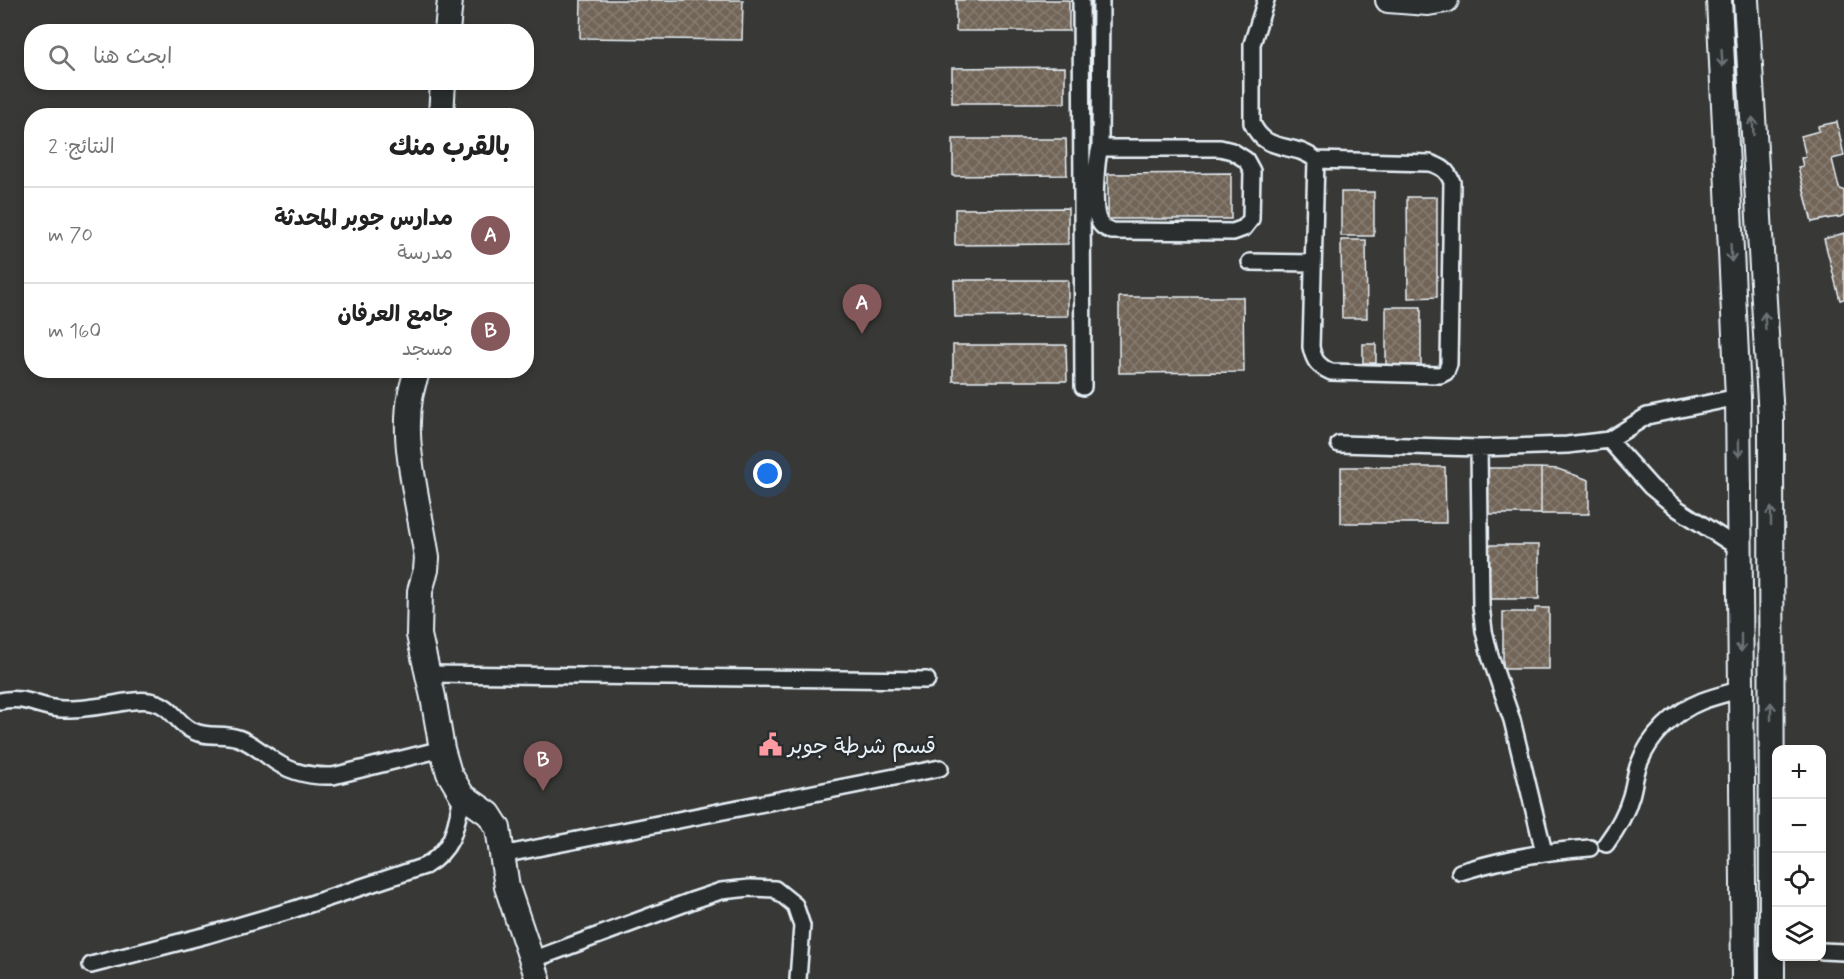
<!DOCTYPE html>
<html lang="ar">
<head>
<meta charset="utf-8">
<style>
  :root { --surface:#fff; --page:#f6f6f6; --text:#222; --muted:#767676; --line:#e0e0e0; --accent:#85585c }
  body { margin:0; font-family:Mynerve,"Playpen Sans Arabic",sans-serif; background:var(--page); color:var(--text); direction:rtl }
  .controls { position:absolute; right:18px; bottom:18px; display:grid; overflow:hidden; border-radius:12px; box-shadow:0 3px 9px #0003 }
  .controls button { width:54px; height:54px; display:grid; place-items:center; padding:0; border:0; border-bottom:2px solid var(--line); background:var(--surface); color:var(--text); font:30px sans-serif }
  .you { position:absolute; left:768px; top:474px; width:21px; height:21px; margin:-15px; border:4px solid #fff; border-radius:50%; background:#1a73e8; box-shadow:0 0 0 9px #1a73e833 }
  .badge { display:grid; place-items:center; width:39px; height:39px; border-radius:50%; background:var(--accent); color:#fff; font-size:20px; font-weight:700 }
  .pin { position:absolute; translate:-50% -50px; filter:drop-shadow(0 2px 3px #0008) }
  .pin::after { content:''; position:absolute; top:32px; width:21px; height:18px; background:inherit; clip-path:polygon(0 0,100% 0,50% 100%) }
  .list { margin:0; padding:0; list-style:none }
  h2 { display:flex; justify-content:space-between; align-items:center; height:78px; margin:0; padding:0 24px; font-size:26px }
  h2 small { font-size:20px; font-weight:400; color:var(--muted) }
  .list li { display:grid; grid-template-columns:39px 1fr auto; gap:18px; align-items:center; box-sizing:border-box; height:96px; padding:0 24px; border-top:2px solid var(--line) }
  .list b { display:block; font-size:22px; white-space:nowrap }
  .list p { margin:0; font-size:20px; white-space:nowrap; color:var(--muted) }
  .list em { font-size:20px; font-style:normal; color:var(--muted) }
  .icon { flex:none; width:33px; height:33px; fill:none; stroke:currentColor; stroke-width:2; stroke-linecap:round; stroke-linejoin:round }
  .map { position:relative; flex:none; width:1844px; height:979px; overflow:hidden; direction:ltr }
  .search { position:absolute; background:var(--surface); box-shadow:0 3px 9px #0003; left:24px; top:24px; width:510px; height:66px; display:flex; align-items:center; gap:15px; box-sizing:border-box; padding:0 21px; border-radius:24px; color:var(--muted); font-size:22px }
  .panel { position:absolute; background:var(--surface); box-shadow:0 3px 9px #0003; left:24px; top:108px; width:510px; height:270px; border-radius:24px; direction:rtl }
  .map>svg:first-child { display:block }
  .building { fill:url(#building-cross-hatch); stroke:#e8f1f8; stroke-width:1.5 }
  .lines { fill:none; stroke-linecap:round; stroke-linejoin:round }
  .street-casing { stroke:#e8f1f8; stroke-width:20 }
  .primary-casing { stroke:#e8f1f8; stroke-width:28 }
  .street { stroke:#2a2d2e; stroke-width:15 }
  .primary { stroke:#2a2d2e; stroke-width:24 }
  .oneway { stroke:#6c7275 }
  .labels { text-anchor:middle; stroke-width:5; stroke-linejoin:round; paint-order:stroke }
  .poi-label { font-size:22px; fill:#e8f1f8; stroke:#2a2d2e; text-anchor:start }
</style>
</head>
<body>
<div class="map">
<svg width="1844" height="979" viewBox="0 0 1844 979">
  <defs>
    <pattern id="building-cross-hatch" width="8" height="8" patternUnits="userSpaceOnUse" patternTransform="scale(1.5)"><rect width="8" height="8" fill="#726558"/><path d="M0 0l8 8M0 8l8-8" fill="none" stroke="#867c71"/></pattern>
  </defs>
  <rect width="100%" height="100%" fill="#383836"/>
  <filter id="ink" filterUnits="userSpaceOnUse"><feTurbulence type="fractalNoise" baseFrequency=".0167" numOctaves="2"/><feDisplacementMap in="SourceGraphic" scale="12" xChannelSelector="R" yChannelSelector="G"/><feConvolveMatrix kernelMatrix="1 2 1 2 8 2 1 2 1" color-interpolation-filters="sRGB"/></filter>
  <g filter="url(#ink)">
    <path class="building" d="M 581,0 L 743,0 L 742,40 L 580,38 Z
      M 956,0 L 1069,0 L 1069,31 L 956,31 Z
      M 1065,67 L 1065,103 L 952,103 L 952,68 Z
      M 1837,122 L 1844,156 L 1832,159 L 1839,188 L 1844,191 L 1844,215 L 1840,217 L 1831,218 L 1812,222 L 1798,167 L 1803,166 L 1801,158 L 1806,157 L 1801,136 L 1819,131 L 1818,126 Z
      M 953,139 L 1066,139 L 1067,175 L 953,176 Z
      M 1231,173 L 1231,219 L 1108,219 L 1108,174 Z
      M 1341,192 L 1374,192 L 1374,236 L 1341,236 Z
      M 1407,197 L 1437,197 L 1437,297 L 1408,298 Z
      M 1068,208 L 1068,244 L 955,245 L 955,209 Z
      M 1844,233 L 1844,299 L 1840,300 L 1824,239 Z
      M 1341,240 L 1366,240 L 1367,318 L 1342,318 Z
      M 954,280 L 1068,280 L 1068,316 L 955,317 Z
      M 1119,297 L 1243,297 L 1244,372 L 1119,373 Z
      M 1386,307 L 1421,307 L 1421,365 L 1386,365 Z
      M 1363,344 L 1376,344 L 1376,363 L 1363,363 Z
      M 953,345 L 1066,345 L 1067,381 L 953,381 Z
      M 1341,467 L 1445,467 L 1446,523 L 1341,523 Z
      M 1486,468 L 1541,468 L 1541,514 L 1486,514 Z
      M 1541,468 L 1558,469 L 1589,480 L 1589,514 L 1541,514 Z
      M 1487,545 L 1539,545 L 1539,599 L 1487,599 Z
      M 1535,608 L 1549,608 L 1549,669 L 1503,669 L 1503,612 L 1535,612 Z"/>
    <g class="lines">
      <defs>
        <path id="street" d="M 1081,0 L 1083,387
          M 1266,0 L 1252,44 L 1252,123 C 1266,155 1294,141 1316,160 L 1430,163 C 1442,167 1447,170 1452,182 L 1449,364 L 1446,372 L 1440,375 L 1331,372 C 1318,366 1314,361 1311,347 L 1316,160
          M 1100,148 L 1220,148 L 1232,151 L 1246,160 L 1252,171 L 1251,219 L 1244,228 L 1233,232 L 1112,231 C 1105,228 1101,227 1098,219 C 1093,208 1096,161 1100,148 L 1101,0
          M 1250,262 L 1313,263
          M 1609,440 L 1651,487 L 1678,509 L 1740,549
          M 1339,444 L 1479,448 L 1567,445 L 1609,440 L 1647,416 L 1738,397
          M 1479,448 L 1481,606 L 1484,631 L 1490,656 L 1512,720 L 1544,852
          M 427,674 L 927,680
          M 0,701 C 25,695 39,708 62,709 C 83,710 106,705 126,702 C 135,701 144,699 154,702 C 172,706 177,724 193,731 C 207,738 223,733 238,738 C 250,742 259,750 269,757 C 288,772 309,777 333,776 L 442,749
          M 1606,844 C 1617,829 1626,814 1631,796 C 1634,786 1635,774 1639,764 C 1649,737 1674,712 1702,701 C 1715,696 1729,693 1742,689
          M 502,855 L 940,768
          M 1460,872 C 1503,859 1545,851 1590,848
          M 1822,951 L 1844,952
          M 532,960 L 694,900 L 721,891 L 750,888 L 775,889 L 795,905 L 802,926 L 798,979
          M 91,965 L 207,935 L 292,910 L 425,866 C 455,848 456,826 462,795"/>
        <path id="primary" d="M 1388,0 L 1428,3 L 1446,0
          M 1719,0 L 1738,397 L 1744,979
          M 1746,0 L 1771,418 L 1772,979
          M 447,32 L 450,0
          M 441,116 L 443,82
          M 418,370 C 394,425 419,500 427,558 L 426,570 L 420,591 L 419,635 L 433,697 L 442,749 L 449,773 L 462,795 L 489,814 L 498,828 L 507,887 L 538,979"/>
      </defs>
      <use href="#street" class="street-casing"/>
      <use href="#primary" class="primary-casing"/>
      <use href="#street" class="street"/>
      <use href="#primary" class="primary"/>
    </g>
    <defs><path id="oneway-shaft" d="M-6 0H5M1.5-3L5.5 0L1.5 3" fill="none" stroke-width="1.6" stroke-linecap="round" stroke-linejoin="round" transform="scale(1.5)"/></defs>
    <g class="oneway">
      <use href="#oneway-shaft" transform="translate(1722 58) rotate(87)"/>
      <use href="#oneway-shaft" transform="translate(1753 126) rotate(-93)"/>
      <use href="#oneway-shaft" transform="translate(1731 253) rotate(87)"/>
      <use href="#oneway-shaft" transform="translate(1765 321) rotate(-93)"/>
      <use href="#oneway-shaft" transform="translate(1739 448) rotate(89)"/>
      <use href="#oneway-shaft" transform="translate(1771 516) rotate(-90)"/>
      <use href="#oneway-shaft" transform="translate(1741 643) rotate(90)"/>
      <use href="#oneway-shaft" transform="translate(1771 711) rotate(-90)"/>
    </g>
  </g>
  <defs>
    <symbol id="civic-bare" viewBox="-9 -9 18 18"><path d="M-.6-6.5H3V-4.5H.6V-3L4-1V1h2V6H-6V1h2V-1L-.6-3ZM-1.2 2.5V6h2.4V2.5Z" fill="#ff9aa2" stroke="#2a2d2e" stroke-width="2.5" paint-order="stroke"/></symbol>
  </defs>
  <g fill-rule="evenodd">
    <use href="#civic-bare" x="754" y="728" width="33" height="33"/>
  </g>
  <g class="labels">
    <g class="poi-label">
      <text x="788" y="753">قسم شرطة جوبر</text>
    </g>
  </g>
</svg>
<div class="controls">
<button>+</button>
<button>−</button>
<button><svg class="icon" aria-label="locate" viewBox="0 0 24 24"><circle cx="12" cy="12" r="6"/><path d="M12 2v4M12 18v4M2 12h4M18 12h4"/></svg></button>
<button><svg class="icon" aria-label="layers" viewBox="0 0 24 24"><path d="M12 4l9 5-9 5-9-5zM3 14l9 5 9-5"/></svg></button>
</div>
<div class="you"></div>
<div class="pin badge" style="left:862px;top:334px">A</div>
<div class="pin badge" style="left:543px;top:791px">B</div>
<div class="search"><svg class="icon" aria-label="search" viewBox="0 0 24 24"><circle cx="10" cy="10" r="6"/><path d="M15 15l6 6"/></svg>ابحث هنا</div>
<section class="panel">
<h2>بالقرب منك<small>النتائج: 2</small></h2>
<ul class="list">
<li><span class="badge">A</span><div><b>مدارس جوبر المحدثة</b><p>مدرسة</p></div><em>70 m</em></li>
<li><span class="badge">B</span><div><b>جامع العرفان</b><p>مسجد</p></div><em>160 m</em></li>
</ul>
</section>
</div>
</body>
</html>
